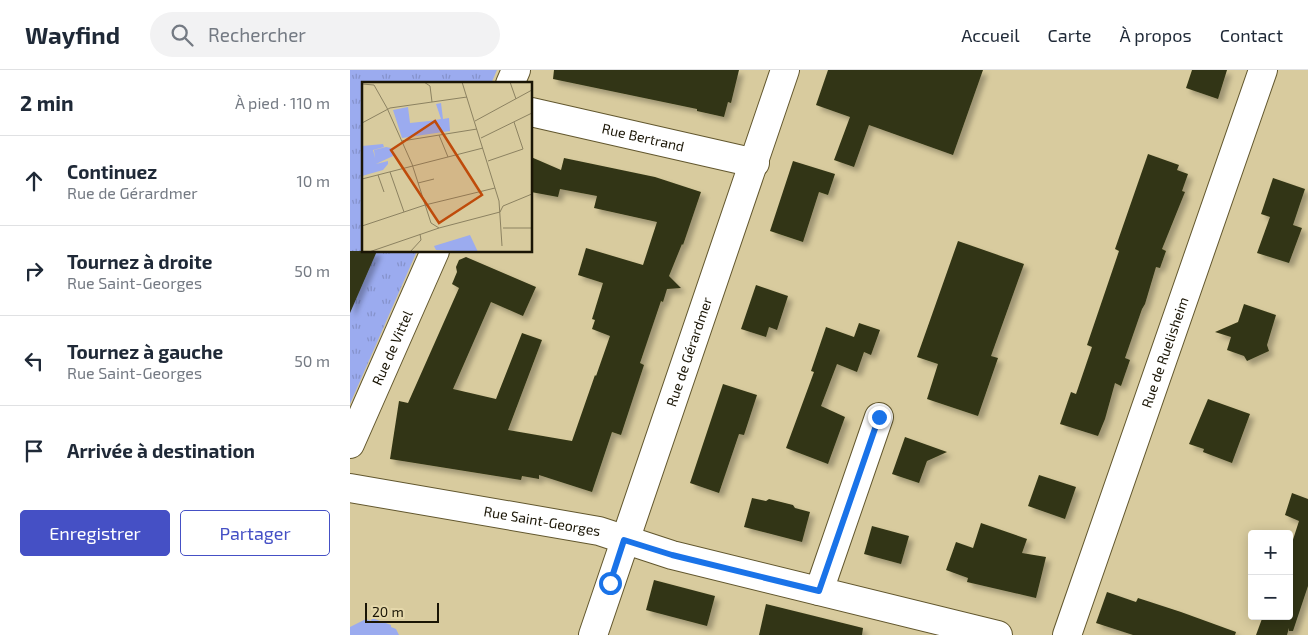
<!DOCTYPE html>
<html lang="fr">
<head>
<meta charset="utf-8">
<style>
  :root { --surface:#fff; --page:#f2f2f3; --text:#1f2937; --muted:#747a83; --line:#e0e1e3; --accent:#4550c5 }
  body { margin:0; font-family:"Exo 2",sans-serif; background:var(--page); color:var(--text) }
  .controls { position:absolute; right:15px; bottom:15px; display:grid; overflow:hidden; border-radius:5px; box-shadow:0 2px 12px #0003 }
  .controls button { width:45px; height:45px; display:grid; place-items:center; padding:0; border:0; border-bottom:1px solid var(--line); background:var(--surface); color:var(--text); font:25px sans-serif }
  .scale { position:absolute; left:15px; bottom:12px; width:74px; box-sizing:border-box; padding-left:5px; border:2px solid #1a1505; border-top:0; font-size:14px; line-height:18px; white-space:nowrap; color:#1a1505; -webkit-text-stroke:4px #e5d8ab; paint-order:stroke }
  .stop { position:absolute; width:15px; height:15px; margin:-11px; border:4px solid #1a73e8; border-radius:50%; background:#fff }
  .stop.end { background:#1a73e8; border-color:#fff; box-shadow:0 1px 5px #0008 }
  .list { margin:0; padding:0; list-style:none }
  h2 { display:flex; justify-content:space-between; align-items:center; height:65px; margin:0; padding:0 20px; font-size:21px }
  h2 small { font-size:16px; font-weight:400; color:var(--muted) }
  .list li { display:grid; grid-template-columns:32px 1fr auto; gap:15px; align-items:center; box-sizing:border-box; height:90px; padding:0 20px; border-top:1px solid var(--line) }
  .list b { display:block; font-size:19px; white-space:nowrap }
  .list p { margin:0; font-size:16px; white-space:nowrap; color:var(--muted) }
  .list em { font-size:16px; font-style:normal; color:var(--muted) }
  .actions { display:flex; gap:10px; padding:15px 20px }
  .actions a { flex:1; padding:11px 0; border:1px solid var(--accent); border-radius:5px; text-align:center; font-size:18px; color:var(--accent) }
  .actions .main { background:var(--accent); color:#fff }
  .icon { flex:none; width:28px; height:28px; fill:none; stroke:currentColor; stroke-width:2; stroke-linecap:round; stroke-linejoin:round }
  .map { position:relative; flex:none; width:958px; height:565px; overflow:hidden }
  header { display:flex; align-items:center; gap:30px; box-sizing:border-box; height:70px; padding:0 25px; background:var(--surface); border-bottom:1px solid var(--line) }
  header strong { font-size:24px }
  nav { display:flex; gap:28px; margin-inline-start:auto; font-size:18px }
  .search { width:350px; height:45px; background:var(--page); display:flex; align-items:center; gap:12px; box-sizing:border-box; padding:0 18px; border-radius:28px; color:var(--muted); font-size:19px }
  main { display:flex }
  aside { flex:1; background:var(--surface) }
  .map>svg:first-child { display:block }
  .grass { fill:url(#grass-tufts) }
  .park { fill:#9babef }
  .building { fill:#333614; filter:url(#shadow) }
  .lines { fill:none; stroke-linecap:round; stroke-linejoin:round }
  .minor-casing { stroke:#62572e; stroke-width:30 }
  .minor { stroke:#fff; stroke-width:28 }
  .route { stroke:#1a73e8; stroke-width:6 }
  .labels { text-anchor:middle; stroke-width:5; stroke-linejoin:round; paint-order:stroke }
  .street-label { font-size:14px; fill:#1a1505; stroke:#e5d8ab }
  .inset-road { fill:none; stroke:#8c8261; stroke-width:1 }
  .view { fill:#bf4b0b; fill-opacity:0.15; stroke:#bf4b0b; stroke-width:2.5 }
  .inset-edge { fill:none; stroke:#1a1505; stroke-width:2.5 }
</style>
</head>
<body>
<header>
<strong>Wayfind</strong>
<div class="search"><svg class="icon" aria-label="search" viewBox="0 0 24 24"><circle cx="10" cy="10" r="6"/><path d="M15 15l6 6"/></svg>Rechercher</div>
<nav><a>Accueil</a><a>Carte</a><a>À propos</a><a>Contact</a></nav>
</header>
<main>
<aside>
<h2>2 min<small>À pied · 110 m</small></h2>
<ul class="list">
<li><svg class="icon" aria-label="ahead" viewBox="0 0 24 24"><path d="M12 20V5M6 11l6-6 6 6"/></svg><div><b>Continuez</b><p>Rue de Gérardmer</p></div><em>10 m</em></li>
<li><svg class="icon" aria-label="right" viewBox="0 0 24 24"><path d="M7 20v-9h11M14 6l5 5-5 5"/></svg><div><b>Tournez à droite</b><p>Rue Saint-Georges</p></div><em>50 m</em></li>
<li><svg class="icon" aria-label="left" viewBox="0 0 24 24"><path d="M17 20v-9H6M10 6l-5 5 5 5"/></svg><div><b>Tournez à gauche</b><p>Rue Saint-Georges</p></div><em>50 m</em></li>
<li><svg class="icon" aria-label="arrive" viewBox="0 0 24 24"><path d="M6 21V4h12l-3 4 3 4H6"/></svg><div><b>Arrivée à destination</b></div></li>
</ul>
<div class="actions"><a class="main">Enregistrer</a><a>Partager</a></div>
</aside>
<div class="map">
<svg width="958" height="565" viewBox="0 0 958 565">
  <defs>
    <pattern id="grass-tufts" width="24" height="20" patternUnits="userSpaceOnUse" patternTransform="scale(1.25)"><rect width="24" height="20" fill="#9babef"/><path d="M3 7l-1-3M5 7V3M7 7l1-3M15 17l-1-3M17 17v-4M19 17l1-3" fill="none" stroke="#8592cb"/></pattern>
    <filter id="shadow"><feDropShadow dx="4.5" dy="4.5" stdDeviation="2.5" flood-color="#0004"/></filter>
  </defs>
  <rect width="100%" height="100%" fill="#d8cb9e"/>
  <path class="grass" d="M 0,0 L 147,0 L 141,14 L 14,14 L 14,181 L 67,181 L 0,334 Z"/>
  <path class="park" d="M 22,548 L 41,555 L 41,557 L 46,559 L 49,565 L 0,565 L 0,557 L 16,549 L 21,551 Z"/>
  <path class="building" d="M 204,0 L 389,0 L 381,33 L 378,32 L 374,47 L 347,41 L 347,39 L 203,9 Z
    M 478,0 L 633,0 L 603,85 L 519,55 L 504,97 L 484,90 L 500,47 L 466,35 Z
    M 842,0 L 877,0 L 868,29 L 836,18 Z
    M 798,84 L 829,95 L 827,100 L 838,104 L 832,121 L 835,122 L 812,179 L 816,181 L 810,198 L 806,197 L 795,234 L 792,239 L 775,288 L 780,290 L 771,316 L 765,313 L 755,349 L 748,366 L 710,354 L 721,322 L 726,324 L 742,277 L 737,275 L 769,181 L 765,179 Z
    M 181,87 L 211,100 L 214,88 L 305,107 L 351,122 L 333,175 L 332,174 L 319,206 L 331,218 L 317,219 L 313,232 L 311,231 L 290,293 L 294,295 L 271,365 L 262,362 L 242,422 L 189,405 L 189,409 L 172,406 L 171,410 L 40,389 L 49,331 L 58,333 L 109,218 L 102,214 L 107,202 L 106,197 L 109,190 L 116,187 L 186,217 L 173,246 L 141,232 L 103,319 L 146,329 L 172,263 L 192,270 L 158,360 L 222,371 L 245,305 L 246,306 L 260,266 L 242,259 L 245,250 L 242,249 L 253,213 L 228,205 L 236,178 L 293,195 L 307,152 L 244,138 L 247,126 L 210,119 L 208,127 L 181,122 Z
    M 443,91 L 485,104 L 478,125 L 469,122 L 453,172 L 420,161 Z
    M 923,108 L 955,119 L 943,155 L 952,158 L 939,193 L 907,183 L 920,147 L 911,144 Z
    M 608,171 L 674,194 L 641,286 L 648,288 L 628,346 L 577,329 L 588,294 L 567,287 Z
    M 0,181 L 27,181 L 0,243 Z
    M 406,215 L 438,226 L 427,260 L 419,257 L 416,267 L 391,259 Z
    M 894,234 L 926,245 L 917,275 L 919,281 L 897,291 L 894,286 L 877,280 L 881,267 L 865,262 L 888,252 Z
    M 509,253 L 530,260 L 521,285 L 514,282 L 507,302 L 487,294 L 471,336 L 495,347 L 478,394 L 436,378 L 464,302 L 461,301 L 476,257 L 504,267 Z
    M 373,314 L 407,325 L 394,365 L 389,364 L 369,423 L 340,413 Z
    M 858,329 L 900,344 L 882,393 L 853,382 L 854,379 L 839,374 Z
    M 555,367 L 597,382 L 577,391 L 569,413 L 542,404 Z
    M 689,405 L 726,417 L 715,449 L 678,436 Z
    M 942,423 L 958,429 L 958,516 L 943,561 L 939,561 L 939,558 L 937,565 L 906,565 L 913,546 L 939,546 L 939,482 L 949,451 L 935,445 Z
    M 402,428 L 416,431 L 419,429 L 443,435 L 445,438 L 460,442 L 452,472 L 394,457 Z
    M 631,453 L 677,469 L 672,483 L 696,487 L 686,528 L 617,512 L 618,508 L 596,500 L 606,472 L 623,478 Z
    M 522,456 L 559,466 L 551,494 L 514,484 Z
    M 304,510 L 365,526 L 357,556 L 296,540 Z
    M 757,522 L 786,532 L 788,528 L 831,542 L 886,562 L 885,565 L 783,565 L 746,553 Z
    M 416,534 L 513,558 L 512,565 L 409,565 Z"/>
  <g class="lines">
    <defs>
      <g id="minor">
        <path d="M 160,14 L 166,0"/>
        <path id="s1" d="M 181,42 L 405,93"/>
        <path id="s2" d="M 0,374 L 85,181"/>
        <path id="s3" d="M 0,418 L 249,461 L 322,485 L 648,565"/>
        <path d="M 469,521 L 529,347"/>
        <path id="s4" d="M 243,565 L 435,0"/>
        <path id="s5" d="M 717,565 L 913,0"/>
      </g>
    </defs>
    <use href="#minor" class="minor-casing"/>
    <use href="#minor" class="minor"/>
  </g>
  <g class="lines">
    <path class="route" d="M 260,513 L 274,470 L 322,485 L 469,521 L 529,347"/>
  </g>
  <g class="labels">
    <g class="street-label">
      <text dy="5" stroke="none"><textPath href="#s1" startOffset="115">Rue Bertrand</textPath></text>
      <text dy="5" stroke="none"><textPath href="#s2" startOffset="105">Rue de Vittel</textPath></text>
      <text dy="5" stroke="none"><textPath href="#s4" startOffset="299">Rue de Gérardmer</textPath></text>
      <text dy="5" stroke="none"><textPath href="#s5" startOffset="299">Rue de Ruelisheim</textPath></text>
      <text dy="5" stroke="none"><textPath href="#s3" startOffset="195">Rue Saint-Georges</textPath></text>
    </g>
  </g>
  <g transform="translate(12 12)">
    <rect width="170" height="170" fill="#d8cb9e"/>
    <path d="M 79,21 L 81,37 L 87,36 L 88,49 L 40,56 L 31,28 L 46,25 L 48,41 L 67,39 L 79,37 L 74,22 Z" fill="#9babef"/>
    <path d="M 21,62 L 22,65 L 11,68 L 13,76 L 12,68 L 24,65 L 29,66 L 31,74 L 14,82 L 26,79 L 26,82 L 21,88 L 0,94 L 0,64 Z" fill="#9babef"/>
    <path d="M 108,153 L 116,170 L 74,168 L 72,164 Z" fill="#9babef"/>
    <path class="inset-road" d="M 62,0 L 68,4 L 70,20M 100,0 L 137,119 L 140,164M 148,0 L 154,17M 0,2 L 12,3 L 25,26 L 50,82 L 69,141 L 77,146M 113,39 L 170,8M 0,41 L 28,26 L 105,15M 77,53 L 86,75M 119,56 L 170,31M 40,59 L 115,47M 126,79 L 161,67 L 152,40M 28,90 L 42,130M 16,93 L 22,110M 0,97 L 121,66M 56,101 L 72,97M 0,144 L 63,123 L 133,106M 141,146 L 170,146M 7,170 L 77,146 L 138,130 L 141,124 L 170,112M 48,170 L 59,158 L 58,152"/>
    <path class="view" d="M 73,39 L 120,113 L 77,141 L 29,68 Z"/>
    <rect width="170" height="170" class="inset-edge"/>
  </g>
</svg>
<div class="controls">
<button>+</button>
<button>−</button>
</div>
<div class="scale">20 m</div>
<div class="stop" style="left:260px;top:513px"></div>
<div class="stop end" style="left:529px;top:347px"></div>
</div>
</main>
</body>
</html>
